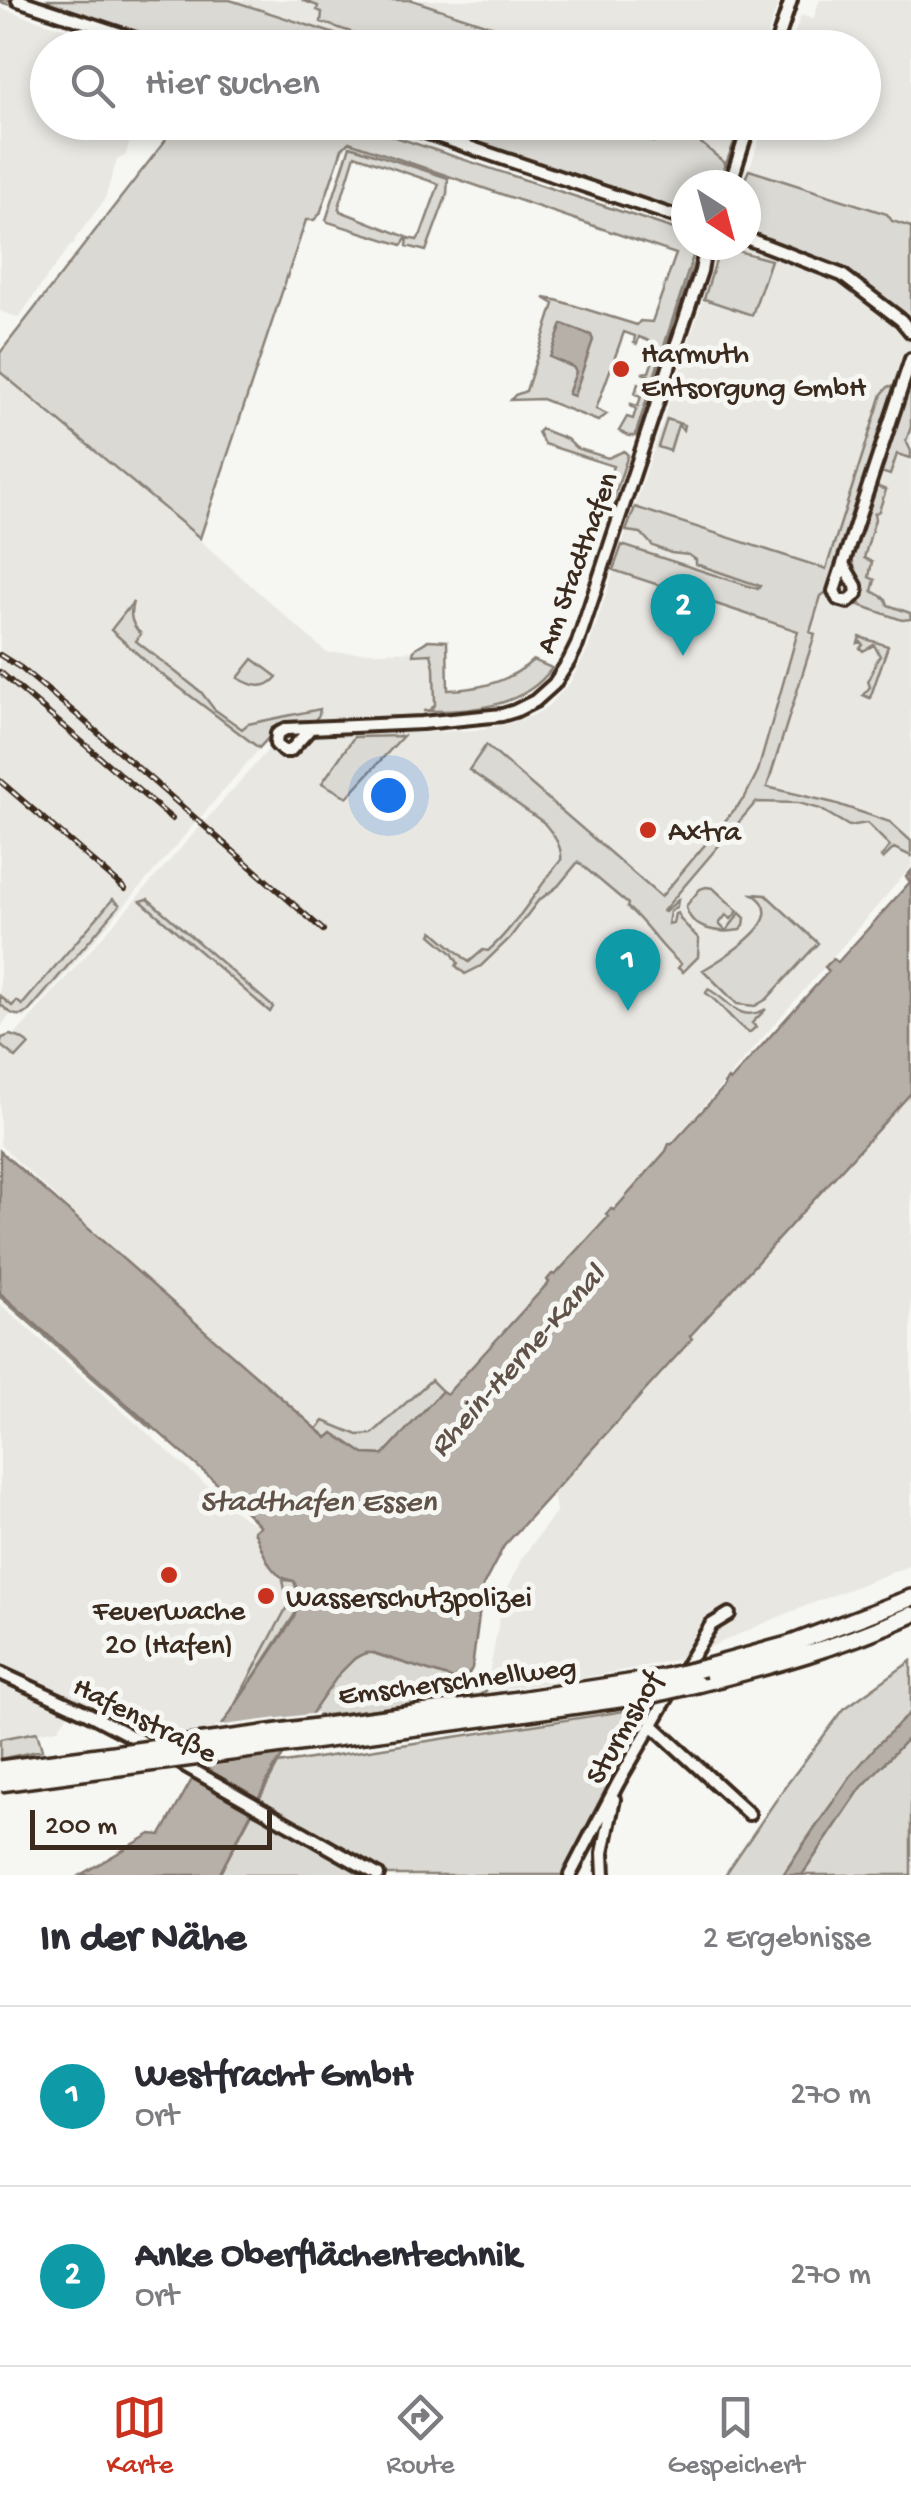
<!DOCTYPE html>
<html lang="de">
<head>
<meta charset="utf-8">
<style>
  :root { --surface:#fff; --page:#f7f7f7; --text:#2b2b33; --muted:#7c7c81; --line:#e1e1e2; --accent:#c8321e }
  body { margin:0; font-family:"Gochi Hand",sans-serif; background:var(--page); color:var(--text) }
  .compass { position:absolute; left:671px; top:170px; width:90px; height:90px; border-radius:50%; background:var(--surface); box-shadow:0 5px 15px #0003; rotate:144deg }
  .scale { position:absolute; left:30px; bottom:25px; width:242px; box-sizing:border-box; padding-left:10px; border:5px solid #3b2a1e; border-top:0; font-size:28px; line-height:35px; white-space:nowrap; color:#3b2a1e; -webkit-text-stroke:8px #f6f6f2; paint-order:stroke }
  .you { position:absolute; left:388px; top:795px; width:35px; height:35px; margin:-25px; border:8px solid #fff; border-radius:50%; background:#1a73e8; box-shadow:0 0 0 15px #1a73e833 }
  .badge { display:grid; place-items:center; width:65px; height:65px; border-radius:50%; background:var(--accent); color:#fff; font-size:32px; font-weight:700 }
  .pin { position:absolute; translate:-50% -82px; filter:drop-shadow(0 2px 5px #0008) }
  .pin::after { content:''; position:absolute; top:52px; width:35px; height:30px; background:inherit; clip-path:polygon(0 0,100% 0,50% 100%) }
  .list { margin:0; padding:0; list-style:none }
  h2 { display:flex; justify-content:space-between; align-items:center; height:130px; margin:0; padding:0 40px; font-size:42px }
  h2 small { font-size:32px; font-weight:400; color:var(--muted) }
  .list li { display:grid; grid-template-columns:65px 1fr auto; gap:30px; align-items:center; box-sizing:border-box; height:180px; padding:0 40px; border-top:2px solid var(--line) }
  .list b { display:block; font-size:38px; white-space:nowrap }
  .list p { margin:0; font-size:32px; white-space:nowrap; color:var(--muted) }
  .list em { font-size:32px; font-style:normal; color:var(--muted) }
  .icon { flex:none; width:55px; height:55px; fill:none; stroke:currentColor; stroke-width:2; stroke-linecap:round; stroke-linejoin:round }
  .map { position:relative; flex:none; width:911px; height:1875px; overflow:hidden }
  .search { position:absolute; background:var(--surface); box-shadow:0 5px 15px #0003; left:30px; right:30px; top:30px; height:110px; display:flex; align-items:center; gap:25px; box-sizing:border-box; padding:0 35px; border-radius:55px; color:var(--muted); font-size:38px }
  .sheet { height:490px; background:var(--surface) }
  nav { display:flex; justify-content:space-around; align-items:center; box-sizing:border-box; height:140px; border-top:2px solid var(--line); background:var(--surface); font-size:28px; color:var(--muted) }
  nav a { display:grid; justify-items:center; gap:5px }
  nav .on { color:var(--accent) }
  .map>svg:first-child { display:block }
  .built { fill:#e8e7e2 }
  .green { fill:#dad9d3; stroke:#8a8278; stroke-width:2.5 }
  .water { fill:#b6b0a9; stroke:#857a71; stroke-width:2.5 }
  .pier { fill:#f6f6f2 }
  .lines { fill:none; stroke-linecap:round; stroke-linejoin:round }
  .minor-casing { stroke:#3b2a1e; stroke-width:18 }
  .highway-casing { stroke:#3b2a1e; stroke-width:22 }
  .minor { stroke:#f6f6f2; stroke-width:10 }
  .highway { stroke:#f6f6f2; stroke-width:15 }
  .rail-casing { stroke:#3b2a1e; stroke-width:6 }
  .rail { stroke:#f6f6f2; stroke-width:2.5; stroke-dasharray:8; stroke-linecap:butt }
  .highway-bridge-casing { stroke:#3b2a1e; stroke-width:22; stroke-linecap:butt }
  .highway-bridge { stroke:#f6f6f2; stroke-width:15 }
  .poi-dot { fill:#c8321e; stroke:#f6f6f2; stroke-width:4 }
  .labels { text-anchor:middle; stroke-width:10; stroke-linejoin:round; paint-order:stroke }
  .poi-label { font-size:30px; fill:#3b2a1e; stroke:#f6f6f2; text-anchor:start }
  .street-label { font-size:30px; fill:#3b2a1e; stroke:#f6f6f2 }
  .water-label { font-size:32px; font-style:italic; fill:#605248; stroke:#f6f6f2 }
</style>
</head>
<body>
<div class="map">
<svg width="911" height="1875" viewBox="0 0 911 1875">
  <rect width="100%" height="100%" fill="#f6f6f2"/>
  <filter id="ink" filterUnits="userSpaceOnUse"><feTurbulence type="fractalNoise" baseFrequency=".01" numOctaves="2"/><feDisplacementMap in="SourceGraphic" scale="20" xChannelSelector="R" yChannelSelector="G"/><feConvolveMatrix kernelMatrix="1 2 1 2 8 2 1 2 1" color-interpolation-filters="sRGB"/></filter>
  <g filter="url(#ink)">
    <path class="built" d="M 230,0 L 779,0 L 763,48 L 375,47 Z
      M 820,0 L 911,0 L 911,867 L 608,1216 L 447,1395 L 430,1381 L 372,1434 L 358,1435 L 324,1421 L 317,1429 L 126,1262 L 0,1145 L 0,1042 L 17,1033 L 267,751 L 277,744 L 283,733 L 407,728 L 418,733 L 476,730 L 507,724 L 534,715 L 546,708 L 570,683 L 588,649 L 717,257 L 725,250 L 736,249 L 737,245 L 746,245 L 746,185 L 744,179 L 746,179 L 765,123 L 864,122 L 864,48 L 790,47 L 801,15 L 813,19 Z
      M 0,8 L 122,47 L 48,48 L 48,122 L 136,123 L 125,156 L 117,160 L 104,201 L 74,240 L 76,243 L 71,245 L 41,285 L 19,318 L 0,311 Z
      M 596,123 L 661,123 L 654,142 Z
      M 677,123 L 739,123 L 725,163 Z
      M 0,372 L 178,521 L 327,653 L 434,651 L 440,721 L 318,725 L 312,723 L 278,727 L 50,992 L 24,1019 L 13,1012 L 0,1027 Z
      M 911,1093 L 911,1565 L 790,1612 L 685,1658 L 573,1680 L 486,1691 L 504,1595 L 522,1558 L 556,1512 L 553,1493 L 689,1337 Z
      M 0,1304 L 245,1519 L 260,1526 L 254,1532 L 271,1569 L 282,1580 L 288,1605 L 232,1710 L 197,1769 L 75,1704 L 58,1729 L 0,1739 Z"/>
    <path class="green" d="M 0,0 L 230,0 L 375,47 L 161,47 L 0,2 Z
      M 302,0 L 412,0 L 555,47 L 395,47 L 321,22 L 322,12 L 317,10 L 318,6 Z
      M 171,123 L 353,123 L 686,233 L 686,245 L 695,245 L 695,250 L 635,436 L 629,436 L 619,431 L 627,417 L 633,419 L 636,409 L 631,406 L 631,404 L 638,406 L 641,396 L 635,394 L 638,383 L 644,385 L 648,375 L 642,373 L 649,372 L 652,363 L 646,360 L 652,342 L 639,337 L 637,344 L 634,343 L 635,336 L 624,332 L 596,409 L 607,414 L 598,421 L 542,399 L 511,400 L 515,395 L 526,391 L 554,304 L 544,298 L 556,300 L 637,325 L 640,321 L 652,322 L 676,254 L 349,142 L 342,149 L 320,214 L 314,220 L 306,220 L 200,538 L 0,372 L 0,353 L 165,141 Z
      M 399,123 L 596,123 L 653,142 L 661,123 L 677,123 L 726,164 L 741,123 L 744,123 L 731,169 L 725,165 L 724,169 L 729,172 L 725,185 L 686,185 L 686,214 Z
      M 350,146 L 448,178 L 447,194 L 426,251 L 407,246 L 408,238 L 417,240 L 421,234 L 439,184 L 355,155 L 339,207 L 340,211 L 407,237 L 402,245 L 328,222 L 326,220 Z
      M 749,170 L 887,214 L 892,221 L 911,227 L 911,325 L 900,313 L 840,267 L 746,234 L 746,185 L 742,185 Z
      M 730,249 L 771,260 L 752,315 L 704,299 L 717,257 Z
      M 700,255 L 643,425 L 645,427 L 636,437 L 696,257 Z
      M 911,379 L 911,427 L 906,441 L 911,451 L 911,458 L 897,454 L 890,475 L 881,472 Z
      M 889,386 L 896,387 L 829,590 L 821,596 L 810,632 L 815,634 L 767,787 L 834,803 L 890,822 L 911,841 L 911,856 L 894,848 L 883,859 L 881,857 L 890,846 L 867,823 L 849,826 L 820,809 L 798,803 L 756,802 L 663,911 L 665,912 L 678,900 L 677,906 L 670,912 L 668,924 L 673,923 L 675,914 L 678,913 L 681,920 L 699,939 L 698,957 L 683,972 L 678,968 L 681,964 C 660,948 648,924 627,907 L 628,904 L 578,862 L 558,886 L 538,901 L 509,939 L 481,966 L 465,974 L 456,966 L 458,963 L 452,953 L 431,935 L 433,931 L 469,962 L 483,950 L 488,951 C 517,925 536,890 561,860 C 563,847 551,831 543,822 L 469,770 L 486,745 L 661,897 L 745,797 L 758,771 L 798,631 L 613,570 L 622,545 L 758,589 L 760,586 L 696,564 L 696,560 L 689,555 L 671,553 L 653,546 L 641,533 L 626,531 L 635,507 L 826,569 L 882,394 Z
      M 667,419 L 684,425 L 683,430 L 678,425 L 670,451 L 658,447 Z
      M 541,429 L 567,439 L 576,448 L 608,458 L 624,451 L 628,455 L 611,507 L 601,504 L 613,466 L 544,444 L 538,432 Z
      M 876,486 L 886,490 L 879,511 L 874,514 L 875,519 L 864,558 L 872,562 L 869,577 L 875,580 L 872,591 L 886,599 L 888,605 L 910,613 L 911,619 L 902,620 L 859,605 C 870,584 853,576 852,556 Z
      M 133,602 C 129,615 131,624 141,634 L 136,641 L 201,692 L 214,709 L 242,729 L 248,724 L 320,709 L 319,715 L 314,721 C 274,719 282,725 259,748 L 151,666 L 111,630 Z
      M 860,637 L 888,646 L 870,698 L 863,695 L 870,687 L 868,681 C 874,672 873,663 880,656 L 874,645 L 863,651 L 860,648 L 863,645 L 861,642 L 858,643 Z
      M 428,640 L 447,641 L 448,690 C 479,689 510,682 533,660 L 552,668 C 524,708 468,712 423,711 L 430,710 L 435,705 L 434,667 L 431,654 L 413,655 C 414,645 422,646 428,640 Z
      M 253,659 L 277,677 C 265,691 252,686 238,678 Z
      M 403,736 L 347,797 L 322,783 L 354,737 Z
      M 706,887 L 713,888 L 738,911 L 731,919 L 726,915 L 719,924 L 726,931 L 740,913 L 745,918 L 744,926 L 740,930 C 719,934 690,930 686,906 L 700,889 Z
      M 753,894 L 766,895 L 818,943 L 767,999 L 755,1006 L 737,1004 L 703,970 C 719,961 762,934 765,915 C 767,905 760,899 753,894 Z
      M 113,899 L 120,905 L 28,1012 C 16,1020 9,1012 0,1004 L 0,996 L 12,1006 L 17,1001 L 22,1005 Z
      M 148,899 L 273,1007 L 270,1012 L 141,901 Z
      M 708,989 C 730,1000 738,1024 766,1009 L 752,1023 L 756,1027 L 749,1033 C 732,1022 723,1005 706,993 Z
      M 10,1035 L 20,1038 L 29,1044 L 16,1058 L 0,1045 L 2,1038 Z
      M 0,1294 L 152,1427 L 151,1429 L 0,1297 Z
      M 431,1380 L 442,1391 L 383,1455 L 364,1454 L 333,1433 L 328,1438 L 317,1429 L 324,1421 L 358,1435 L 372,1434 Z
      M 283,1580 L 294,1581 L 298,1591 L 297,1611 L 232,1710 L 288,1605 Z
      M 369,1652 L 460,1681 L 469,1676 L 486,1691 L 477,1697 L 309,1717 C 324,1695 341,1659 369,1652 Z
      M 911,1661 L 911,1712 C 861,1761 821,1816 783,1875 L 725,1875 L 785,1787 L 844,1709 Z
      M 657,1706 L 564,1875 L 219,1875 L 278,1764 Z
      M 37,1732 L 42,1750 L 0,1759 L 0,1739 Z
      M 911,1735 L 911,1875 L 802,1875 L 861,1788 Z"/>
    <path class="water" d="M 562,324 L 591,335 L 593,340 L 574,396 L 568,394 L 576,372 L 573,367 L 550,357 Z
      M 911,871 L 911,1093 L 690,1336 L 692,1339 L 504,1546 L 483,1586 L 472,1668 L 466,1679 L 460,1681 L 374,1653 L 365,1653 L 355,1658 L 339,1674 L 273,1770 L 219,1875 L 80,1875 L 151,1834 L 161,1835 L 224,1722 L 292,1621 C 299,1607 300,1596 294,1581 C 269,1578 264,1552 254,1531 L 260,1526 L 244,1510 L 245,1508 L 0,1293 L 0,1151 L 327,1438 L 333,1433 L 364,1454 L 383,1455 L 442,1391 L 447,1394 L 549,1282 L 547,1280 L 552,1274 L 555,1275 L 608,1217 L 606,1214 L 611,1209 L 614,1210 L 666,1151 L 669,1144 L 672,1144 L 725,1086 L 724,1084 L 728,1079 L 730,1081 L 829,971 L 825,967 L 833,959 L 838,962 L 910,882 L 906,877 Z
      M 911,1712 L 911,1735 L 861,1788 L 802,1875 L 783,1875 L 850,1777 L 877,1745 Z"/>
    <path class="pier" d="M 318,1713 L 289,1755 L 192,1769 L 216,1726 Z"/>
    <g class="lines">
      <defs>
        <path id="minor" d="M 18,0 L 163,48
          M 775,48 L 791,0
          M 395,122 L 674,216 L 686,218
          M 730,185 L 750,122
          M 746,238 L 842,275 L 901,320 L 911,332
          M 843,564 L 856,586 L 857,593 L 848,602 L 838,599 L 834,591 L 911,359
          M 309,730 L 290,751 L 283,751 L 276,744 L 277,734 L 286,729 L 422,723 L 502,715 L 515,711 L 535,701 L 554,684 L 569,661 L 577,645 L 701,271 L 706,245
          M 0,1673 L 87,1713 L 152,1747
          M 682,1673 L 711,1625 L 729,1614
          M 652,1725 L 749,1814
          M 175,1760 L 378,1875
          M 570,1875 L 618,1783 L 673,1688
          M 604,1875 L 603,1853 L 614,1799"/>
        <path id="highway" d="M 704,1668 L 791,1644 L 911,1598
          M 697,1684 C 769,1666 843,1646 911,1615
          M 519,1700 L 661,1678
          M 521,1713 L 654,1694"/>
      </defs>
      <use href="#minor" class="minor-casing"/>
      <use href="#highway" class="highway-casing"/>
      <use href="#minor" class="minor"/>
      <use href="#highway" class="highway"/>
      <defs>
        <path id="rail" d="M 0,655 L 21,668 L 81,718 L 323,930
          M 0,672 L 172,819
          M 0,781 L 125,889"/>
      </defs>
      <use href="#rail" class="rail-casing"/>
      <use href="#rail" class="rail"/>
      <defs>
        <path id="highway-bridge" d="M 661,1678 L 704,1668
          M 654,1694 L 697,1684
          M 0,1769 L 519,1700
          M 0,1783 L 521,1713"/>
      </defs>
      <use href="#highway-bridge" class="highway-bridge-casing"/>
      <use href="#highway-bridge" class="highway-bridge"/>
    </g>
  </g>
  <g class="poi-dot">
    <circle cx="621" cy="369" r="10"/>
    <circle cx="648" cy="830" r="10"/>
    <circle cx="169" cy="1575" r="10"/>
    <circle cx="266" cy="1596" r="10"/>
  </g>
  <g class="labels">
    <g class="poi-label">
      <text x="641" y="362">Harmuth<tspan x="641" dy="34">Entsorgung GmbH</tspan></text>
      <text x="668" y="840">Axtra</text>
      <text x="286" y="1606">Wasserschutzpolizei</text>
      <text x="169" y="1619" text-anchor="middle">Feuerwache<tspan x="169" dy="34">20 (Hafen)</tspan></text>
    </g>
    <g class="street-label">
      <text transform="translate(575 562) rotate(-70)" y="10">Am Stadthafen</text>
      <text transform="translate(457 1679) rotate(-7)" y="10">Emscherschnellweg</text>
      <text transform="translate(146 1718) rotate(27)" y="10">Hafenstraße</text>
      <text transform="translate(622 1727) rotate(-60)" y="10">Sturmshof</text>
    </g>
    <g class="water-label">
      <text transform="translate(515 1359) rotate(-48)" y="11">Rhein-Herne-Kanal</text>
      <text x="318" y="1510">Stadthafen Essen</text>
    </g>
  </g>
</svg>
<svg class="compass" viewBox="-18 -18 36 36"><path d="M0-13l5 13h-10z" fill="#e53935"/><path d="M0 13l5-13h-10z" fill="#7c7c81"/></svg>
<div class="scale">200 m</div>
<div class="you"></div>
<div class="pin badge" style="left:628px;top:1011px;background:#0f9aa8">1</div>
<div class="pin badge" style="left:683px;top:656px;background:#0f9aa8">2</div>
<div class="search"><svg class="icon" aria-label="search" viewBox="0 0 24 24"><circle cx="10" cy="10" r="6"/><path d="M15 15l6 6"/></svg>Hier suchen</div>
</div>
<section class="sheet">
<h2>In der Nähe<small>2 Ergebnisse</small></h2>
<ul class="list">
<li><span class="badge" style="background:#0f9aa8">1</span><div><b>Westfracht GmbH</b><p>Ort</p></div><em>270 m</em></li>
<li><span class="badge" style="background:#0f9aa8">2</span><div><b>Anke Oberflächentechnik</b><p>Ort</p></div><em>270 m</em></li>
</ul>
</section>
<nav>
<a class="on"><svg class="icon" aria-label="map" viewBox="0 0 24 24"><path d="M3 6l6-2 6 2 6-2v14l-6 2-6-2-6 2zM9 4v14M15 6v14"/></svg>Karte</a>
<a><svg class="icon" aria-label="directions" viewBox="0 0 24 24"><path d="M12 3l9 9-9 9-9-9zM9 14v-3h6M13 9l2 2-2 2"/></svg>Route</a>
<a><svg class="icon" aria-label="saved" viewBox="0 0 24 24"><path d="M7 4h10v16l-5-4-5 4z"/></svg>Gespeichert</a>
</nav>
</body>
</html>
